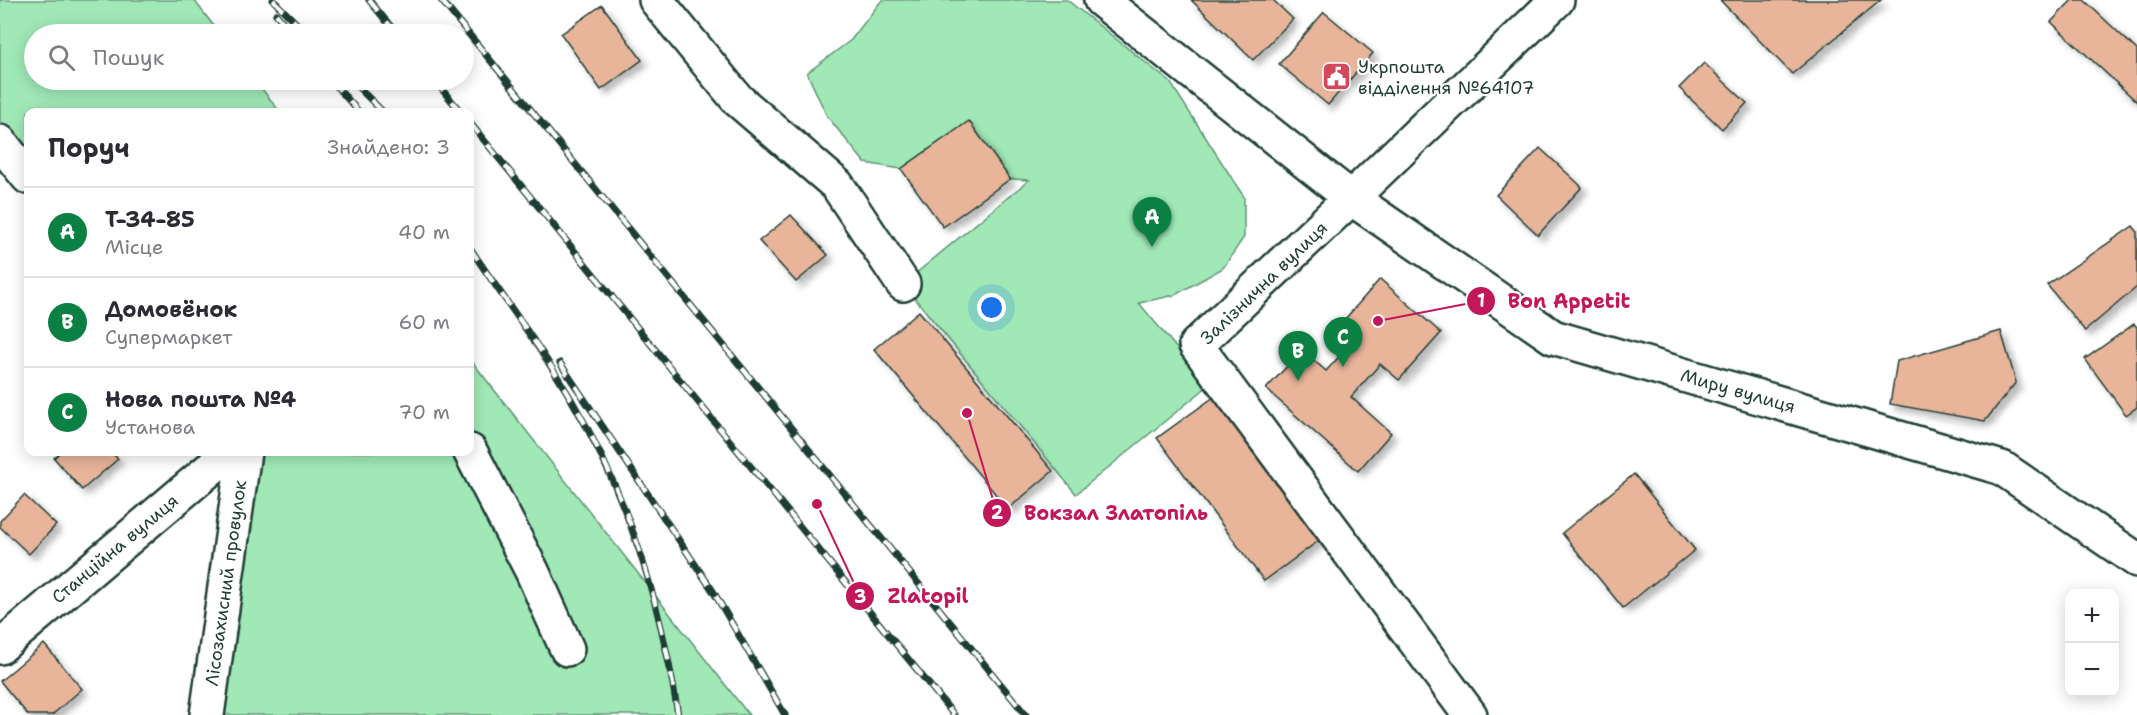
<!DOCTYPE html>
<html lang="uk">
<head>
<meta charset="utf-8">
<style>
  :root { --surface:#fff; --page:#f7f7f7; --text:#2b2b33; --muted:#7c7c81; --line:#e1e1e2; --accent:#0b8043 }
  body { margin:0; font-family:"Shantell Sans",sans-serif; background:var(--page); color:var(--text) }
  .controls { position:absolute; right:18px; bottom:18px; display:grid; overflow:hidden; border-radius:12px; box-shadow:0 3px 15px #0003 }
  .controls button { width:54px; height:54px; display:grid; place-items:center; padding:0; border:0; border-bottom:2px solid var(--line); background:var(--surface); color:var(--text); font:30px sans-serif }
  .you { position:absolute; left:992px; top:308px; width:21px; height:21px; margin:-15px; border:4px solid #fff; border-radius:50%; background:#1a73e8; box-shadow:0 0 0 9px #1a73e833 }
  .badge { display:grid; place-items:center; width:39px; height:39px; border-radius:50%; background:var(--accent); color:#fff; font-size:20px; font-weight:700 }
  .pin { position:absolute; translate:-50% -50px; filter:drop-shadow(0 2px 3px #0008) }
  .pin::after { content:''; position:absolute; top:32px; width:21px; height:18px; background:inherit; clip-path:polygon(0 0,100% 0,50% 100%) }
  .list { margin:0; padding:0; list-style:none }
  h2 { display:flex; justify-content:space-between; align-items:center; height:78px; margin:0; padding:0 24px; font-size:26px }
  h2 small { font-size:20px; font-weight:400; color:var(--muted) }
  .list li { display:grid; grid-template-columns:39px 1fr auto; gap:18px; align-items:center; box-sizing:border-box; height:90px; padding:0 24px; border-top:2px solid var(--line) }
  .list b { display:block; font-size:22px; white-space:nowrap }
  .list p { margin:0; font-size:20px; white-space:nowrap; color:var(--muted) }
  .list em { font-size:20px; font-style:normal; color:var(--muted) }
  .icon { flex:none; width:33px; height:33px; fill:none; stroke:currentColor; stroke-width:2; stroke-linecap:round; stroke-linejoin:round }
  .map { position:relative; flex:none; width:2137px; height:715px; overflow:hidden }
  .search { position:absolute; background:var(--surface); box-shadow:0 3px 15px #0003; left:24px; top:24px; width:450px; height:66px; display:flex; align-items:center; gap:15px; box-sizing:border-box; padding:0 21px; border-radius:33px; color:var(--muted); font-size:22px }
  .panel { position:absolute; background:var(--surface); box-shadow:0 3px 15px #0003; left:24px; top:108px; width:450px; height:348px; border-radius:12px }
  .map>svg:first-child { display:block }
  .green { fill:#a0e9b7; stroke:#609376; stroke-width:1.5 }
  .building { fill:#e8b49a; stroke:#1f3d34; stroke-width:1.5; filter:url(#shadow) }
  .lines { fill:none; stroke-linecap:round; stroke-linejoin:round }
  .minor-casing { stroke:#1f3d34; stroke-width:38 }
  .minor { stroke:#fff; stroke-width:33 }
  .rail-casing { stroke:#1f3d34; stroke-width:7 }
  .rail { stroke:#fff; stroke-width:4.5; stroke-dasharray:14; stroke-linecap:butt }
  .labels { text-anchor:middle; stroke-width:4.5; stroke-linejoin:round; paint-order:stroke }
  .poi-label { font-size:18px; fill:#1f3d34; stroke:#fff; text-anchor:start }
  .street-label { font-size:18px; fill:#1f3d34; stroke:#fff }
  .leader { fill:none; stroke:#c2185b; stroke-width:2 }
  .callout-dot { fill:#c2185b; stroke:#fff; stroke-width:2 }
  .mark-label { font-size:18px; text-anchor:middle; font-weight:bold; fill:#fff }
  .callout-label { font-size:20px; text-anchor:middle; font-weight:bold; fill:#c2185b; stroke:#fff; stroke-width:4.5; stroke-linejoin:round; paint-order:stroke }
</style>
</head>
<body>
<div class="map">
<svg width="2137" height="715" viewBox="0 0 2137 715">
  <defs>
    <filter id="shadow"><feDropShadow dx="5.5" dy="5.5" stdDeviation="3" flood-color="#0004"/></filter>
  </defs>
  <rect width="100%" height="100%" fill="#fff"/>
  <filter id="ink" filterUnits="userSpaceOnUse"><feTurbulence type="fractalNoise" baseFrequency=".0167" numOctaves="2"/><feDisplacementMap in="SourceGraphic" scale="12" xChannelSelector="R" yChannelSelector="G"/><feConvolveMatrix kernelMatrix="1 2 1 2 8 2 1 2 1" color-interpolation-filters="sRGB"/></filter>
  <g filter="url(#ink)">
    <path class="green" d="M 0,0 L 194,0 L 220,34 L 34,34 L 34,80 L 255,80 L 280,112 L 28,112 L 28,177 L 0,142 Z
      M 882,0 L 1067,0 L 1170,82 L 1244,197 L 1244,237 L 1223,268 L 1175,295 L 1139,303 L 1208,386 L 1076,494 L 903,284 L 1029,180 L 1010,179 L 968,122 L 901,169 L 865,163 L 827,116 L 807,73 L 851,40 Z
      M 470,359 L 749,715 L 207,715 L 244,452 L 470,452 Z"/>
    <path class="building" d="M 1191,0 L 1273,0 L 1293,19 L 1253,60 Z
      M 1720,0 L 1881,0 L 1792,74 Z
      M 2072,0 L 2084,0 L 2137,50 L 2137,102 L 2051,22 Z
      M 602,5 L 642,60 L 601,90 L 561,34 Z
      M 1324,12 L 1373,53 L 1328,105 L 1279,64 Z
      M 1704,63 L 1747,103 L 1722,129 L 1679,88 Z
      M 969,121 L 1010,179 L 943,227 L 901,169 Z
      M 1540,148 L 1582,187 L 1538,235 L 1496,195 Z
      M 791,215 L 828,255 L 796,282 L 759,241 Z
      M 2133,226 L 2137,231 L 2137,287 L 2085,331 L 2047,285 Z
      M 1380,279 L 1441,333 L 1399,380 L 1380,364 L 1351,397 L 1391,433 L 1358,471 L 1266,389 L 1302,350 L 1326,371 L 1346,349 L 1331,335 Z
      M 919,311 L 1053,471 L 1008,509 L 874,349 Z
      M 2134,324 L 2137,327 L 2137,407 L 2126,415 L 2085,359 Z
      M 2001,331 L 2016,382 L 1985,421 L 1890,404 L 1897,361 Z
      M 1218,394 L 1325,536 L 1264,581 L 1157,438 Z
      M 60,452 L 111,452 L 118,459 L 82,490 L 54,458 Z
      M 1634,474 L 1695,550 L 1623,608 L 1562,533 Z
      M 24,495 L 56,525 L 29,554 L 0,527 L 0,521 Z
      M 44,644 L 82,689 L 52,715 L 28,715 L 0,681 Z"/>
    <g class="lines">
      <defs>
        <path id="minor" d="M 656,0 L 738,100 L 837,185 L 903,284
          M 1101,0 L 1351,198 L 1196,345 L 1470,715
          M 1557,0 L 1351,198 L 1553,337 L 2002,468 L 2137,560
          M 0,142 L 28,177
          M 470,451 L 532,571 L 567,649
          M 0,647 L 230,452
          M 207,715 L 244,452"/>
      </defs>
      <use href="#minor" class="minor-casing"/>
      <use href="#minor" class="minor"/>
      <defs>
        <path id="rail" d="M 273,0 L 307,34
          M 369,0 L 397,34
          M 441,0 L 1026,715
          M 276,14 L 293,34
          M 331,80 L 359,112
          M 351,80 L 383,112
          M 434,80 L 461,112
          M 470,123 L 954,715
          M 470,248 C 503,298 541,347 571,399 C 629,497 661,603 678,715
          M 560,363 L 713,591 L 785,715"/>
      </defs>
      <use href="#rail" class="rail-casing"/>
      <use href="#rail" class="rail"/>
    </g>
  </g>
  <defs>
    <symbol id="civic-square" viewBox="-11 -11 22 22"><rect x="-9" y="-9" width="18" height="18" rx="4" fill="#d1495b" stroke="#fff"/><path d="M-.6-6.5H3V-4.5H.6V-3L4-1V1h2V6H-6V1h2V-1L-.6-3ZM-1.2 2.5V6h2.4V2.5Z" fill="#fff"/></symbol>
  </defs>
  <g fill-rule="evenodd">
    <use href="#civic-square" x="1320" y="60" width="33" height="33"/>
  </g>
  <g class="labels">
    <g class="poi-label">
      <text x="1358" y="73">Укрпошта<tspan x="1358" dy="21">відділення №64107</tspan></text>
    </g>
    <g class="street-label">
      <text transform="translate(1264 283) rotate(-44)" y="6">Залізнична вулиця</text>
      <text transform="translate(1738 391) rotate(16)" y="6">Миру вулиця</text>
      <text transform="translate(115 549) rotate(-40)" y="6">Станційна вулиця</text>
      <text transform="translate(226 583) rotate(-82)" y="6">Лісозахисний провулок</text>
    </g>
  </g>
  <path class="leader" d="M1378 321L1481 301M967 413L997 513M817 504L860 596"/>
  <g class="callout-dot">
    <circle cx="1378" cy="321" r="6"/>
    <circle cx="967" cy="413" r="6"/>
    <circle cx="817" cy="504" r="6"/>
    <circle cx="1481" cy="301" r="15"/>
    <circle cx="997" cy="513" r="15"/>
    <circle cx="860" cy="596" r="15"/>
  </g>
  <g class="mark-label">
    <text x="1481" y="307">1</text>
    <text x="997" y="519">2</text>
    <text x="860" y="603">3</text>
  </g>
  <g class="callout-label">
    <text x="1569" y="308">Bon Appetit</text>
    <text x="1116" y="520">Вокзал Златопіль</text>
    <text x="928" y="603">Zlatopil</text>
  </g>
</svg>
<div class="controls">
<button>+</button>
<button>−</button>
</div>
<div class="you"></div>
<div class="pin badge" style="left:1152px;top:247px">A</div>
<div class="pin badge" style="left:1298px;top:381px">B</div>
<div class="pin badge" style="left:1343px;top:367px">C</div>
<div class="search"><svg class="icon" aria-label="search" viewBox="0 0 24 24"><circle cx="10" cy="10" r="6"/><path d="M15 15l6 6"/></svg>Пошук</div>
<section class="panel">
<h2>Поруч<small>Знайдено: 3</small></h2>
<ul class="list">
<li><span class="badge">A</span><div><b>Т-34-85</b><p>Місце</p></div><em>40 m</em></li>
<li><span class="badge">B</span><div><b>Домовёнок</b><p>Супермаркет</p></div><em>60 m</em></li>
<li><span class="badge">C</span><div><b>Нова пошта №4</b><p>Установа</p></div><em>70 m</em></li>
</ul>
</section>
</div>
</body>
</html>
